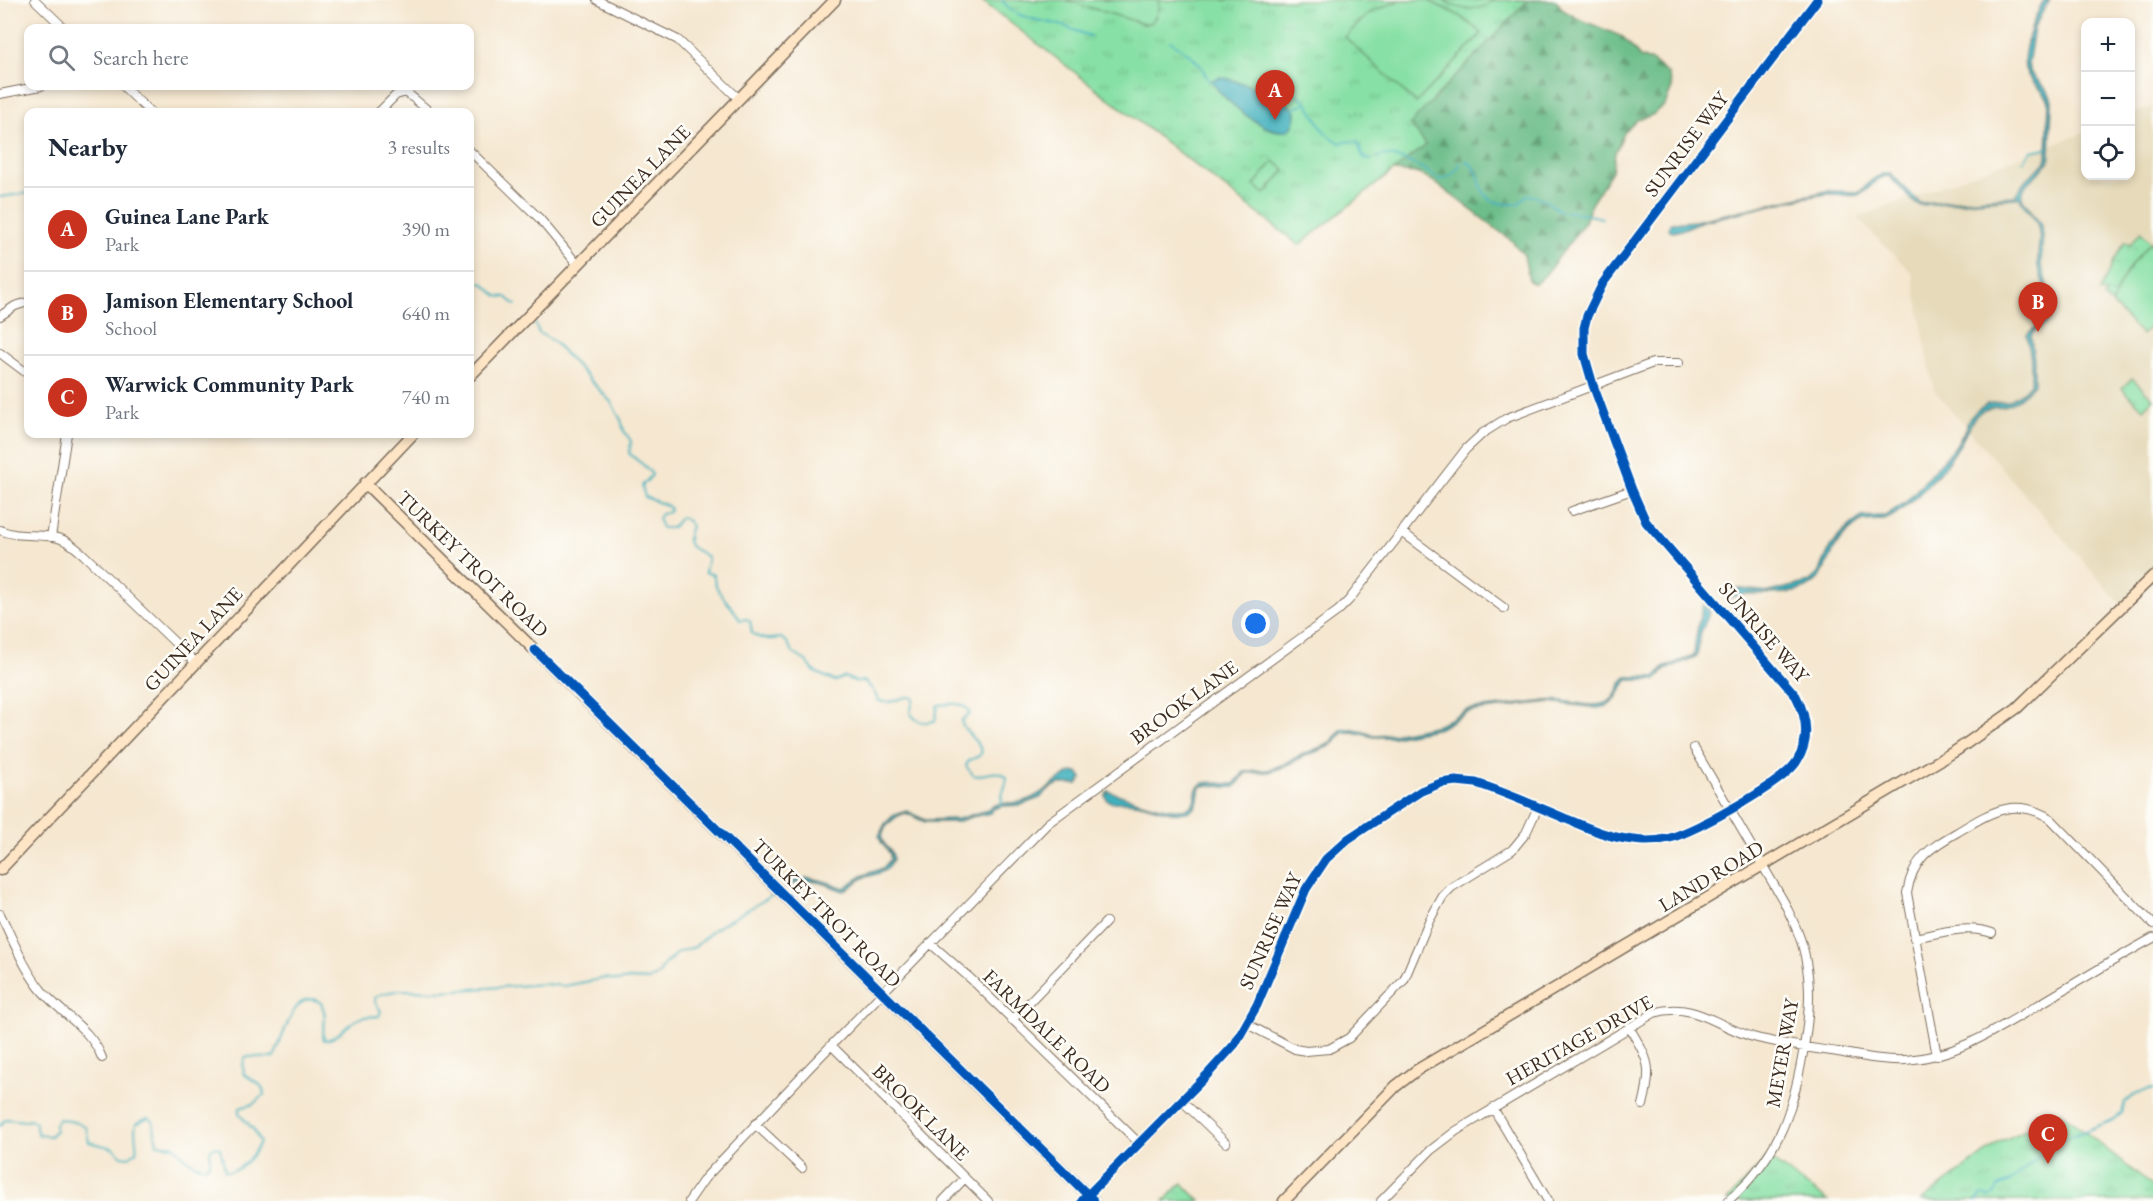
<!DOCTYPE html>
<html lang="en">
<head>
<meta charset="utf-8">
<style>
  :root { --surface:#fff; --page:#f2f2f3; --text:#1f2937; --muted:#747a83; --line:#e0e1e3; --accent:#c8321e }
  body { margin:0; font-family:"EB Garamond",serif; background:var(--page); color:var(--text) }
  .controls { position:absolute; right:18px; top:18px; display:grid; overflow:hidden; border-radius:12px; box-shadow:0 3px 9px #0003 }
  .controls button { width:54px; height:54px; display:grid; place-items:center; padding:0; border:0; border-bottom:2px solid var(--line); background:var(--surface); color:var(--text); font:30px sans-serif }
  .you { position:absolute; left:1256px; top:624px; width:21px; height:21px; margin:-15px; border:4px solid #fff; border-radius:50%; background:#1a73e8; box-shadow:0 0 0 9px #1a73e833 }
  .badge { display:grid; place-items:center; width:39px; height:39px; border-radius:50%; background:var(--accent); color:#fff; font-size:20px; font-weight:700 }
  .pin { position:absolute; translate:-50% -50px; filter:drop-shadow(0 2px 3px #0008) }
  .pin::after { content:''; position:absolute; top:32px; width:21px; height:18px; background:inherit; clip-path:polygon(0 0,100% 0,50% 100%) }
  .list { margin:0; padding:0; list-style:none }
  h2 { display:flex; justify-content:space-between; align-items:center; height:78px; margin:0; padding:0 24px; font-size:26px }
  h2 small { font-size:20px; font-weight:400; color:var(--muted) }
  .list li { display:grid; grid-template-columns:39px 1fr auto; gap:18px; align-items:center; box-sizing:border-box; height:84px; padding:0 24px; border-top:2px solid var(--line) }
  .list b { display:block; font-size:22px; white-space:nowrap }
  .list p { margin:0; font-size:20px; white-space:nowrap; color:var(--muted) }
  .list em { font-size:20px; font-style:normal; color:var(--muted) }
  .icon { flex:none; width:33px; height:33px; fill:none; stroke:currentColor; stroke-width:2; stroke-linecap:round; stroke-linejoin:round }
  .map { position:relative; flex:none; width:2153px; height:1201px; overflow:hidden }
  .search { position:absolute; background:var(--surface); box-shadow:0 3px 9px #0003; left:24px; top:24px; width:450px; height:66px; display:flex; align-items:center; gap:15px; box-sizing:border-box; padding:0 21px; border-radius:12px; color:var(--muted); font-size:22px }
  .panel { position:absolute; background:var(--surface); box-shadow:0 3px 9px #0003; left:24px; top:108px; width:450px; height:330px; border-radius:12px }
  .map>svg:first-child { display:block }
  .built { fill:#e6daba }
  .forest { fill:url(#forest-firs); stroke:#547454; stroke-width:1.5 }
  .park { fill:url(#park-tufts); stroke:#618562; stroke-width:1.5 }
  .pitch { fill:#87e0a5; stroke:#618562; stroke-width:1.5 }
  .water { fill:#41b0bd; stroke:#3e6d6e; stroke-width:1.5 }
  .lines { fill:none; stroke-linecap:round; stroke-linejoin:round }
  .stream { stroke:#41b0bd; stroke-width:2 }
  .street-casing { stroke:#7c6c5c; stroke-width:10 }
  .secondary-casing { stroke:#7c6c5c; stroke-width:13 }
  .street { stroke:#fff; stroke-width:8 }
  .secondary { stroke:#fde5c5; stroke-width:10 }
  .cycleway-casing { stroke:#fdfcf7; stroke-width:13 }
  .cycleway { stroke:#0057b8; stroke-width:9 }
  .labels { text-anchor:middle; stroke-width:5; stroke-linejoin:round; paint-order:stroke }
  .street-label { font-size:20px; fill:#3b2a1e; stroke:#fdfcf7 }
</style>
</head>
<body>
<div class="map">
<svg width="2153" height="1201" viewBox="0 0 2153 1201">
  <defs>
    <pattern id="forest-firs" width="22" height="20" patternUnits="userSpaceOnUse" patternTransform="scale(1.5)"><rect width="22" height="20" fill="#6dbe8a"/><path d="M5 1l3.5 6h-7zM16 11l3.5 6h-7z" fill="#5b9b70"/></pattern>
    <pattern id="park-tufts" width="24" height="20" patternUnits="userSpaceOnUse" patternTransform="scale(1.5)"><rect width="24" height="20" fill="#87e0a5"/><path d="M3 7l-1-3M5 7V3M7 7l1-3M15 17l-1-3M17 17v-4M19 17l1-3" fill="none" stroke="#75c08e"/></pattern>
  </defs>
  <rect width="100%" height="100%" fill="#fdfcf7"/>
  <filter id="ink" filterUnits="userSpaceOnUse"><feTurbulence type="fractalNoise" baseFrequency=".0167" numOctaves="2"/><feDisplacementMap in="SourceGraphic" scale="12" xChannelSelector="R" yChannelSelector="G"/><feConvolveMatrix kernelMatrix="1 2 1 2 8 2 1 2 1" color-interpolation-filters="sRGB"/></filter>
  <filter id="wash" filterUnits="userSpaceOnUse"><feTurbulence type="fractalNoise" baseFrequency=".008" numOctaves="4" result="noise"/><feDisplacementMap in="SourceGraphic" scale="24" xChannelSelector="R" yChannelSelector="G"/><feGaussianBlur stdDeviation="1.35" result="paint"/><feColorMatrix in="noise" values="0 0 0 0 0 0 0 0 0 0 0 0 0 0 0 0 0 1.4 0 .05"/><feComposite in="paint" operator="in"/></filter>
  <g filter="url(#wash)">
    <rect width="100%" height="100%" fill="#f5e7d0"/>
    <path class="built" d="M 2153,106 L 2153,576 L 2122,606 L 1934,390 L 1912,273 L 1857,218 L 2085,132 L 2086,176 L 2130,176 L 2131,115 Z"/>
    <path class="forest" d="M 1509,0 L 1556,0 L 1563,10 L 1577,18 L 1623,37 L 1640,57 L 1653,62 L 1668,74 L 1672,88 L 1665,105 L 1652,115 L 1637,120 L 1624,133 L 1615,153 L 1612,171 L 1591,204 L 1585,222 L 1546,274 L 1535,284 L 1529,281 L 1524,255 L 1512,241 L 1433,181 L 1417,173 L 1394,171 L 1336,62 Z"/>
    <path class="park" d="M 981,0 L 1528,0 L 1410,124 L 1426,145 L 1299,245 Z
      M 2141,232 L 2151,243 C 2132,260 2120,279 2112,304 L 2104,298 L 2106,293 L 2100,291 L 2113,262 L 2125,242 L 2130,245 Z
      M 2132,378 L 2153,399 L 2143,409 L 2122,388 Z
      M 2062,1113 L 2153,1187 L 2153,1201 L 1921,1201 L 2000,1142 Z
      M 1767,1157 L 1828,1201 L 1727,1201 Z
      M 1182,1183 L 1200,1201 L 1164,1201 Z"/>
    <path class="pitch" d="M 1065,0 L 1159,0 C 1158,11 1157,23 1144,24 Z
      M 1400,0 L 1427,0 L 1458,15 L 1482,33 L 1416,103 L 1345,37 L 1368,14 Z
      M 1444,0 L 1495,0 C 1478,12 1460,12 1444,0 Z
      M 1274,161 L 1285,170 L 1265,194 L 1254,185 Z
      M 2153,241 L 2153,325 L 2142,335 L 2112,304 C 2120,279 2133,259 2153,241 Z"/>
    <path class="water" d="M 2045,0 L 2049,0 L 2034,28 L 2028,65 L 2030,72 L 2048,91 L 2052,100 L 2050,157 C 2046,174 2022,178 2022,198 L 2040,223 L 2043,234 L 2041,264 L 2052,303 L 2049,321 L 2040,328 L 2034,331 L 2031,336 L 2034,360 L 2034,384 C 2027,392 2019,400 2010,404 C 1999,408 1989,406 1979,413 C 1969,421 1966,436 1958,447 C 1945,468 1925,489 1907,505 C 1900,511 1892,518 1884,520 C 1877,521 1868,519 1861,522 C 1855,525 1849,531 1844,536 C 1829,550 1828,574 1811,585 C 1785,601 1753,588 1727,598 L 1720,591 L 1731,588 L 1770,592 L 1809,582 L 1819,573 L 1828,552 L 1839,536 L 1852,524 L 1862,517 L 1885,516 L 1906,502 L 1954,448 L 1963,434 L 1969,419 L 1977,410 L 1987,404 L 2009,401 L 2023,392 L 2031,383 L 2031,360 L 2027,335 C 2032,328 2040,327 2045,320 C 2056,304 2041,282 2038,266 C 2036,252 2043,238 2037,224 C 2032,213 2023,207 2019,197 L 2016,198 L 1920,205 L 1916,204 L 1889,176 C 1875,176 1869,192 1858,195 C 1849,197 1839,194 1830,194 C 1820,194 1808,197 1798,199 C 1766,206 1735,214 1703,221 C 1692,224 1684,231 1672,232 L 1668,228 L 1671,223 L 1695,221 L 1827,191 L 1860,192 C 1867,183 1879,173 1890,173 L 1920,203 L 2015,196 L 2027,178 L 2045,163 L 2047,157 L 2049,101 C 2043,89 2029,80 2026,72 C 2019,55 2035,14 2045,0 Z
      M 1221,77 C 1238,81 1287,97 1296,112 C 1296,165 1213,93 1212,80 Z
      M 1704,605 L 1710,612 L 1701,632 L 1697,656 L 1665,670 L 1656,680 L 1627,680 L 1616,698 L 1607,706 L 1597,708 L 1550,702 L 1467,712 L 1440,728 L 1393,737 L 1374,737 L 1353,732 L 1343,732 L 1330,746 L 1300,758 L 1286,766 L 1269,772 L 1246,773 L 1235,787 C 1223,789 1212,782 1200,787 C 1198,794 1199,804 1193,809 C 1179,819 1151,805 1136,803 C 1128,802 1120,802 1112,802 C 1107,801 1107,800 1105,796 L 1108,791 C 1124,796 1175,816 1190,807 C 1199,801 1192,788 1202,784 C 1211,779 1224,786 1234,784 L 1245,771 L 1268,770 L 1285,764 L 1299,756 L 1329,744 L 1342,729 L 1354,729 L 1374,735 L 1393,734 L 1439,725 L 1466,710 L 1539,702 C 1562,696 1586,710 1606,703 C 1618,699 1617,683 1627,677 L 1655,677 L 1664,668 L 1694,655 C 1695,643 1699,613 1704,605 Z
      M 1072,772 L 1078,773 L 1082,778 L 1078,784 L 1059,784 L 1049,789 L 1040,798 L 1021,805 L 1002,806 L 993,809 L 990,813 L 971,817 L 958,822 L 925,822 L 906,813 C 896,815 881,827 882,839 C 884,847 894,850 893,859 C 892,862 888,868 885,870 C 879,875 870,875 863,878 C 856,882 851,888 844,891 C 822,883 808,875 787,887 L 785,886 C 805,871 823,881 844,888 L 862,876 L 883,868 L 890,860 L 890,854 L 881,842 L 879,836 L 885,824 L 894,815 L 907,811 L 925,820 L 958,819 L 988,810 C 997,800 1012,805 1024,801 C 1042,796 1054,781 1072,772 Z"/>
    <g class="lines">
      <path class="stream" d="M 1002,0 C 1016,21 1041,19 1063,26 C 1072,29 1081,33 1090,36
        M 1170,41 C 1181,48 1192,55 1201,66 C 1205,72 1205,78 1212,82
        M 1266,75 L 1273,81 L 1284,84 L 1307,102 L 1325,133 L 1340,143 L 1353,141 L 1358,142 C 1361,150 1361,159 1371,160
        M 1293,109 L 1307,102
        M 1378,157 C 1390,151 1415,165 1427,171 C 1430,173 1435,178 1438,179 C 1448,181 1457,171 1460,163
        M 1466,161 C 1492,175 1465,206 1518,204 L 1527,195 C 1543,196 1549,204 1562,212 L 1574,212 L 1602,218
        M 2023,162 L 2031,151 L 2047,148
        M 0,197 L 28,193
        M 470,280 L 484,284 L 497,296 L 506,297 L 516,305
        M 535,324 L 539,333 L 553,341 L 611,402 L 621,420 L 624,431 L 631,441 L 629,453 C 636,461 647,465 652,475 L 642,486 L 645,497 L 668,506 L 670,509 L 669,512 L 661,514 L 658,518 L 662,528 L 672,528 L 681,517 L 688,521 L 691,526 C 681,553 699,547 708,558 L 705,572 L 714,575 C 713,592 733,605 740,620 L 747,619 L 750,621 L 752,633 C 762,641 769,639 781,638 L 787,642 L 793,653 L 806,661 L 815,672 L 835,681 L 844,677 L 857,682 L 864,681 L 872,689 L 879,701 C 896,706 904,692 914,699 L 910,712 C 916,723 923,723 935,721 L 938,705 C 950,704 965,700 970,714 L 961,721 C 965,735 978,739 982,752 L 979,756 L 968,761 L 966,766 L 974,776 C 986,775 997,768 1007,777 C 1007,788 999,793 1002,804
        M 0,1126 L 6,1119 L 26,1121 L 31,1120 L 36,1123 L 36,1129 L 39,1135 L 50,1136 L 55,1131 L 55,1124 L 59,1119 L 79,1123 L 86,1127 L 89,1142 L 113,1148 L 122,1156 L 129,1157 L 136,1152 C 138,1142 133,1134 136,1124 L 148,1118 L 153,1121 L 157,1144 L 174,1146 C 184,1156 190,1165 206,1167 L 210,1162 L 210,1150 L 214,1147 L 220,1148 L 225,1171 C 242,1173 253,1155 260,1142 L 254,1130 L 239,1114 L 240,1108 L 253,1104 L 264,1095 C 263,1082 254,1082 244,1074 C 239,1045 258,1062 274,1057 C 283,1040 294,984 321,1003 C 330,1022 320,1027 324,1040 C 338,1040 348,1021 363,1017 C 368,1016 374,1017 379,1016 L 381,1011 L 375,1002 L 375,998 L 381,994 L 400,990 L 443,991 L 544,984 L 564,986 L 606,978 L 618,981 L 629,979 L 649,980 L 659,974 L 664,965 L 678,952 L 695,947 L 714,929 L 775,894
        M 1977,1201 L 1982,1195 L 1990,1197 L 1995,1194 L 1998,1187 L 2010,1182 L 2053,1144 L 2113,1120 L 2122,1113 L 2125,1102 L 2137,1093 L 2153,1089"/>
    </g>
  </g>
  <g filter="url(#ink)">
    <g class="lines">
      <defs>
        <path id="street" d="M 35,0 L 64,28
          M 597,0 L 678,40 L 739,99
          M 123,86 L 150,112
          M 0,94 L 41,86
          M 379,112 L 396,95 L 406,92 L 430,112
          M 470,151 L 539,218 L 578,265
          M 0,316 L 15,306 L 28,302
          M 0,353 L 28,374
          M 1572,511 L 1632,490
          M 0,530 C 20,539 41,532 61,539 C 70,542 77,549 84,555 L 195,662
          M 1402,532 L 1504,608
          M 51,537 L 67,434
          M 1694,748 L 1784,902 C 1793,921 1803,940 1806,962 C 1812,993 1808,1023 1803,1053 C 1792,1116 1777,1157 1728,1201
          M 0,914 C 13,939 24,970 43,992 C 62,1014 92,1030 102,1058
          M 1914,938 C 1940,933 1967,924 1992,933
          M 930,943 L 971,979 L 1139,1143
          M 1012,1020 L 1106,922
          M 1247,1024 L 1295,1049 L 1306,1051 L 1329,1049 L 1349,1038 L 1404,980 L 1429,921 L 1443,896 L 1452,887 L 1512,850 L 1526,833 L 1538,807
          M 1629,1027 C 1649,1061 1653,1066 1643,1105
          M 831,1045 L 988,1201
          M 1937,1056 L 1907,893 C 1913,856 1932,847 1961,830 C 1992,811 2017,797 2051,819 L 2153,924
          M 1181,1100 L 1226,1143
          M 1493,1108 L 1548,1201
          M 755,1124 L 802,1168
          M 689,1201 L 705,1178 L 812,1065 L 1048,823 L 1338,611 L 1349,600 L 1466,449 L 1483,433 L 1507,418 L 1653,363 L 1679,363
          M 943,1201 L 965,1178
          M 1082,1201 L 1206,1076 L 1235,1044 L 1257,1005 L 1306,889 L 1326,859 L 1348,839 L 1421,791 L 1441,783 L 1456,781 L 1476,783 C 1507,793 1538,807 1569,820 C 1590,829 1611,838 1634,840 C 1646,842 1658,841 1670,838 C 1696,831 1784,783 1797,761 C 1810,740 1807,717 1796,696 L 1646,522 L 1632,490 L 1593,385 L 1584,354 L 1584,328 L 1587,316 L 1603,283 L 1817,0
          M 1381,1201 L 1431,1150 L 1456,1131 L 1654,1013 C 1694,1001 1716,1026 1753,1037 C 1780,1044 1810,1048 1838,1052 C 1860,1056 1883,1061 1906,1060 C 1954,1057 1994,1031 2035,1007 C 2074,984 2113,960 2153,938"/>
        <path id="secondary" d="M 470,376 L 835,0
          M 365,483 L 1094,1201
          M 0,870 L 413,434
          M 1284,1201 L 1396,1086 L 1417,1070 L 1957,750 L 2017,708 L 2153,576"/>
      </defs>
      <use href="#street" class="street-casing"/>
      <use href="#secondary" class="secondary-casing"/>
      <use href="#street" class="street"/>
      <use href="#secondary" class="secondary"/>
      <defs>
        <path id="cycleway" d="M 535,650 L 1094,1201
          M 1082,1201 L 1206,1076 L 1235,1044 L 1257,1005 L 1306,889 L 1326,859 L 1348,839 L 1421,791 L 1441,783 L 1456,781 L 1476,783 C 1507,793 1538,807 1569,820 C 1590,829 1611,838 1634,840 C 1646,842 1658,841 1670,838 C 1696,831 1784,783 1797,761 C 1810,740 1807,717 1796,696 L 1646,522 L 1632,490 L 1593,385 L 1584,354 L 1584,328 L 1587,316 L 1603,283 L 1817,0"/>
      </defs>
      <use href="#cycleway" class="cycleway-casing"/>
      <use href="#cycleway" class="cycleway"/>
    </g>
  </g>
  <g class="labels">
    <g class="street-label">
      <text transform="translate(1686 144) rotate(-53)" y="7">SUNRISE WAY</text>
      <text transform="translate(640 176) rotate(-46)" y="7">GUINEA LANE</text>
      <text transform="translate(473 564) rotate(44)" y="7">TURKEY TROT ROAD</text>
      <text transform="translate(1764 632) rotate(49)" y="7">SUNRISE WAY</text>
      <text transform="translate(193 639) rotate(-47)" y="7">GUINEA LANE</text>
      <text transform="translate(1184 702) rotate(-36)" y="7">BROOK LANE</text>
      <text transform="translate(1711 876) rotate(-31)" y="7">LAND ROAD</text>
      <text transform="translate(827 913) rotate(45)" y="7">TURKEY TROT ROAD</text>
      <text transform="translate(1270 931) rotate(-66)" y="7">SUNRISE WAY</text>
      <text transform="translate(1047 1031) rotate(44)" y="7">FARMDALE ROAD</text>
      <text transform="translate(1579 1040) rotate(-29)" y="7">HERITAGE DRIVE</text>
      <text transform="translate(1782 1053) rotate(-80)" y="7">MEYER WAY</text>
      <text transform="translate(921 1112) rotate(45)" y="7">BROOK LANE</text>
    </g>
  </g>
</svg>
<div class="controls">
<button>+</button>
<button>−</button>
<button><svg class="icon" aria-label="locate" viewBox="0 0 24 24"><circle cx="12" cy="12" r="6"/><path d="M12 2v4M12 18v4M2 12h4M18 12h4"/></svg></button>
</div>
<div class="you"></div>
<div class="pin badge" style="left:1275px;top:120px">A</div>
<div class="pin badge" style="left:2038px;top:332px">B</div>
<div class="pin badge" style="left:2048px;top:1164px">C</div>
<div class="search"><svg class="icon" aria-label="search" viewBox="0 0 24 24"><circle cx="10" cy="10" r="6"/><path d="M15 15l6 6"/></svg>Search here</div>
<section class="panel">
<h2>Nearby<small>3 results</small></h2>
<ul class="list">
<li><span class="badge">A</span><div><b>Guinea Lane Park</b><p>Park</p></div><em>390 m</em></li>
<li><span class="badge">B</span><div><b>Jamison Elementary School</b><p>School</p></div><em>640 m</em></li>
<li><span class="badge">C</span><div><b>Warwick Community Park</b><p>Park</p></div><em>740 m</em></li>
</ul>
</section>
</div>
</body>
</html>
